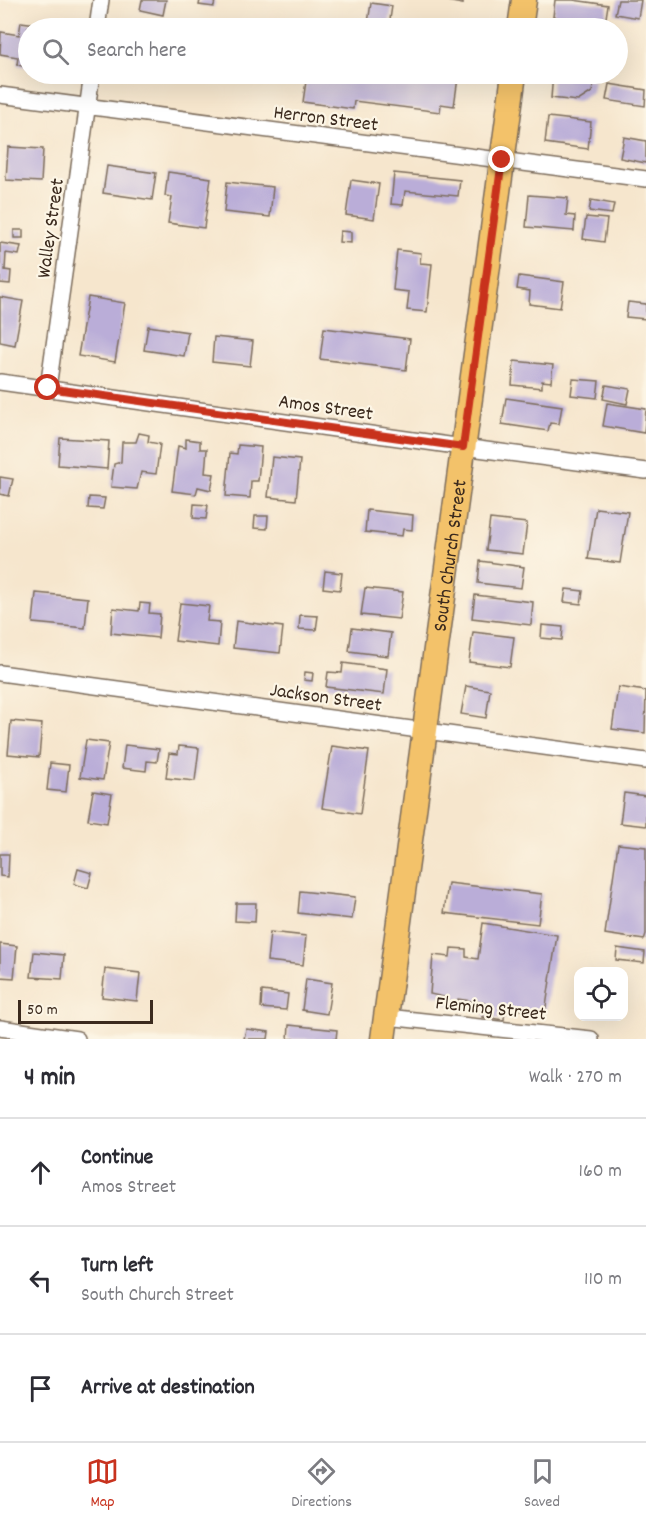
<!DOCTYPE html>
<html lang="en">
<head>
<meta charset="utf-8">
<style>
  :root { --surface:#fff; --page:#f7f7f7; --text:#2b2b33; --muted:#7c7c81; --line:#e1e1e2; --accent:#c8321e }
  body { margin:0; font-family:Dekko,sans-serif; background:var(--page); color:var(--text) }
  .controls { position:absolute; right:18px; bottom:18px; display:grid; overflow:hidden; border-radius:12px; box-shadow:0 6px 24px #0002 }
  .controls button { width:54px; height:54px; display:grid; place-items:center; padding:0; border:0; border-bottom:2px solid var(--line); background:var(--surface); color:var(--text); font:30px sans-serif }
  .scale { position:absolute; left:18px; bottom:15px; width:135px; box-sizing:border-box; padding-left:6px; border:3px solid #3b2a1e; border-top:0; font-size:16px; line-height:21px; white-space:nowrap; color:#3b2a1e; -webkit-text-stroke:4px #fcf5e5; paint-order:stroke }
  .stop { position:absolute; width:18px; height:18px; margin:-14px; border:4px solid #c8321e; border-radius:50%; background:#fff }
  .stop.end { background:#c8321e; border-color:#fff; box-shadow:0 2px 6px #0008 }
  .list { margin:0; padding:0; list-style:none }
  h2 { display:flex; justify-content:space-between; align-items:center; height:78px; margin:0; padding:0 24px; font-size:26px }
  h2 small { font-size:20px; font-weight:400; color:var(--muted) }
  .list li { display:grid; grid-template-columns:39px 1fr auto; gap:18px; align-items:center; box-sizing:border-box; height:108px; padding:0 24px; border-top:2px solid var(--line) }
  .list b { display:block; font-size:22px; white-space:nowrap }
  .list p { margin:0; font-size:20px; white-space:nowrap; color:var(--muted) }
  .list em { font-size:20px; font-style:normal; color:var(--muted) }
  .icon { flex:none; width:33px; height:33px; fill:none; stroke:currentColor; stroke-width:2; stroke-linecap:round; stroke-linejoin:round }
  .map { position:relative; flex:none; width:646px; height:1039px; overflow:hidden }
  .search { position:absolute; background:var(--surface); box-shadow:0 6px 24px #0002; left:18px; right:18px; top:18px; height:66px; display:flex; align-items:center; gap:15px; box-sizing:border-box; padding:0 21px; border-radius:33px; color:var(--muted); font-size:22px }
  .sheet { height:402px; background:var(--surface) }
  nav { display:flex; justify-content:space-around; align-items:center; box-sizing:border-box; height:84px; border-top:2px solid var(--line); background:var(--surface); font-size:16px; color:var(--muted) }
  nav a { display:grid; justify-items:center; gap:3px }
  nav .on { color:var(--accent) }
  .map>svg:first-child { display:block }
  .building { fill:#baadd8 }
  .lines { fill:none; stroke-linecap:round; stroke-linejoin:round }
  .minor-casing { stroke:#7c6c5b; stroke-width:18 }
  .primary-casing { stroke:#7c6c5b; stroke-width:27 }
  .minor { stroke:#fff; stroke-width:15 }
  .primary { stroke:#f3c26a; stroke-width:24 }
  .route { stroke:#c8321e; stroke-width:8 }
  .labels { text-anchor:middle; stroke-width:4.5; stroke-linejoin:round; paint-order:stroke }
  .street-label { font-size:20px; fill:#3b2a1e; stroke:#fcf5e5 }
</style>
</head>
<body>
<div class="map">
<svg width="646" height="1039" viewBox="0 0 646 1039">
  <rect width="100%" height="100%" fill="#fcf5e5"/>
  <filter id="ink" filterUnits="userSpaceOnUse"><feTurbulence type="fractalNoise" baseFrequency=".0167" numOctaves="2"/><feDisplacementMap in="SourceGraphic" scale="12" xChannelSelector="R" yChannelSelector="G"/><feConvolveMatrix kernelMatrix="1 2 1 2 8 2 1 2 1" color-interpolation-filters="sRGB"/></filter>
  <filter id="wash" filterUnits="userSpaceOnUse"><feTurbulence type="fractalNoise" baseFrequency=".008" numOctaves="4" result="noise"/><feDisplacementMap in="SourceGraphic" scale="24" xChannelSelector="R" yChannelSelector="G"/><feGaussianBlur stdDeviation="1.35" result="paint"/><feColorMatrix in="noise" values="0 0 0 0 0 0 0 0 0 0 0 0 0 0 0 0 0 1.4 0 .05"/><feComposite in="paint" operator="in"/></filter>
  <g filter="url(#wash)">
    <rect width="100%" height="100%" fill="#f6e6cd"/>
    <g id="blocks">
      <path class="building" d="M 142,0 L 166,0 L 163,15 L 140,10 Z
        M 200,0 L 215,0 L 214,7 L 199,5 Z
        M 441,0 L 463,0 L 463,4 Z
        M 555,0 L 573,0 L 608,5 L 605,24 L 553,17 Z
        M 618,0 L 641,0 L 638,18 L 615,14 Z
        M 371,3 L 392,6 L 389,26 L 368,23 Z
        M 21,22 L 51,26 L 51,28 L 28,28 L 28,67 L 17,65 L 18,57 L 0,54 L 1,32 L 19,35 Z
        M 165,74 L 197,74 L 196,78 L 165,75 Z
        M 307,74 L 441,74 L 441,75 L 458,78 L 454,106 L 441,104 L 440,112 L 354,101 L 353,109 L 303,102 Z
        M 553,74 L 594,80 L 592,92 L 578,101 L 551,98 Z
        M 609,84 L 646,90 L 645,106 L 606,100 Z
        M 548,117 L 591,122 L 588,149 L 545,143 Z
        M 624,137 L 646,141 L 646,163 L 620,158 Z
        M 8,147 L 43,149 L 41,182 L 6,180 Z
        M 107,166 L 156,173 L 152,200 L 103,193 Z
        M 168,172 L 211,178 L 204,228 L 168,223 L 172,197 L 165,196 Z
        M 394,173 L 460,180 L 458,196 L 405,191 L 403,205 L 391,204 Z
        M 351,180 L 379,184 L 374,219 L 346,215 Z
        M 227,182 L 273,187 L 270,217 L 224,212 Z
        M 529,195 L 568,198 L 566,215 L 575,216 L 574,231 L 526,227 Z
        M 591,200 L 614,204 L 612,214 L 589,211 Z
        M 586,217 L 607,219 L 604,242 L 583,239 Z
        M 14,230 L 23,230 L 23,238 L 14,238 Z
        M 340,231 L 351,232 L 351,243 L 339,242 Z
        M 0,243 L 21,246 L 19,255 L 6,253 L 5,270 L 11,271 L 10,284 L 0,283 Z
        M 397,250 L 421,253 L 420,263 L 432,264 L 427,312 L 407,310 L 409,292 L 393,290 Z
        M 519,276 L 564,282 L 560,308 L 529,304 L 530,291 L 517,289 Z
        M 0,297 L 23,301 L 15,345 L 0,342 Z
        M 88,297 L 125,303 L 115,362 L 78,356 Z
        M 628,302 L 646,304 L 646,319 L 626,317 Z
        M 148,326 L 188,332 L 184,356 L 144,350 Z
        M 324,328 L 410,339 L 406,370 L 320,359 Z
        M 214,337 L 253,341 L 250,366 L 212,362 Z
        M 514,361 L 553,365 L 551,382 L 542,381 L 542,388 L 512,385 Z
        M 573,379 L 599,381 L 597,398 L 571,395 Z
        M 606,385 L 630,389 L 627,404 L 603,399 Z
        M 506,398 L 562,406 L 559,424 L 550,423 L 548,431 L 502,424 Z
        M 607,403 L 646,409 L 644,433 L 603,426 Z
        M 139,433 L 149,435 L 148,442 L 160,444 L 156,474 L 141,472 L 137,489 L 111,487 L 114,464 L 121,462 L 122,442 L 136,442 Z
        M 60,438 L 109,441 L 107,469 L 58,465 Z
        M 186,439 L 200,441 L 200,449 L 207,449 L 205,473 L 214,474 L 211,490 L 198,487 L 196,494 L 172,491 L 178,446 L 186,448 Z
        M 238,445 L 261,447 L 258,481 L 251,481 L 250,498 L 226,496 L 230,453 L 237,454 Z
        M 272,457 L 300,460 L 296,500 L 268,497 Z
        M 0,477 L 13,479 L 9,496 L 0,494 Z
        M 89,497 L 105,498 L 103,509 L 88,508 Z
        M 194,504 L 208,505 L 206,519 L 193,518 Z
        M 596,508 L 628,512 L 620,563 L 588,559 Z
        M 367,510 L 413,515 L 412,530 L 403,529 L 402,536 L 365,532 Z
        M 255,516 L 268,516 L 267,529 L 254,528 Z
        M 490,519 L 527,523 L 523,554 L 486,550 Z
        M 480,561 L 524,567 L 521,588 L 478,583 Z
        M 325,571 L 342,573 L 340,590 L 323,588 Z
        M 365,588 L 403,592 L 399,619 L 361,615 Z
        M 566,589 L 583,591 L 581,604 L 564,602 Z
        M 36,593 L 88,598 L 85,628 L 33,623 Z
        M 475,595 L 533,602 L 531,625 L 472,618 Z
        M 140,603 L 150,604 L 149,613 L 160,614 L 158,638 L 111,633 L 113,608 L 139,611 Z
        M 180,603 L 209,606 L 207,621 L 220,622 L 218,646 L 175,641 Z
        M 300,615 L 318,616 L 316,630 L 299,629 Z
        M 236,621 L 283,627 L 280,653 L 233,648 Z
        M 542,625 L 563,627 L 562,640 L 541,638 Z
        M 352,628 L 391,633 L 388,656 L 349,651 Z
        M 473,632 L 514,637 L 510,667 L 469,662 Z
        M 343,663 L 387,669 L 384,694 L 326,687 L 328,672 L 342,673 Z
        M 305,672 L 313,673 L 312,681 L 304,680 Z
        M 466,686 L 490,690 L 486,718 L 461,714 Z
        M 618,687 L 646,691 L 645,733 L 612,729 Z
        M 11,721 L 42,724 L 39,757 L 8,754 Z
        M 86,740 L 109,743 L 103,780 L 80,777 Z
        M 125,745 L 159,749 L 157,762 L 147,761 L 146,771 L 122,768 Z
        M 179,746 L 199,748 L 195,781 L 166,778 L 169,753 L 178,754 Z
        M 332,746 L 369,751 L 360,814 L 322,808 Z
        M 50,763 L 69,765 L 66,792 L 47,790 Z
        M 93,791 L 112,794 L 107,823 L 88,820 Z
        M 624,793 L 646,796 L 646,826 L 620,823 Z
        M 618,844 L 646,847 L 646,934 L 644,940 L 605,934 Z
        M 0,854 L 9,854 L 8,877 L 0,876 Z
        M 78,869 L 92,873 L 88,888 L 74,884 Z
        M 448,883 L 542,894 L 538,924 L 444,913 Z
        M 300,891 L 355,897 L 352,919 L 298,913 Z
        M 236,903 L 256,903 L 255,922 L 235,921 Z
        M 483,923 L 557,935 L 545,1013 L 505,1008 L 504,1020 L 483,1017 L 484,1003 L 458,999 L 457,1006 L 443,1004 L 444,997 L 430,994 L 433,955 L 450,957 L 451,948 L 466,949 L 466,957 L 478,959 Z
        M 270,932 L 306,936 L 303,965 L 267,961 Z
        M 0,944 L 17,946 L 14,978 L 0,977 Z
        M 617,948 L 645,952 L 644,963 L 616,960 Z
        M 34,952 L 64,955 L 62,979 L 31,977 Z
        M 105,969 L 140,973 L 137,1001 L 102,997 Z
        M 306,979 L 332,983 L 327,1014 L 302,1010 Z
        M 262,991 L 288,994 L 286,1010 L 261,1008 Z
        M 289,1025 L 337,1030 L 336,1039 L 288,1039 Z
        M 246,1029 L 269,1032 L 268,1039 L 244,1039 Z"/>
    </g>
  </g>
  <g filter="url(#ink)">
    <use href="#blocks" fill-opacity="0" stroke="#7c6c5b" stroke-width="1.5"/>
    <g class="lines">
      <defs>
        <path id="minor" d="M 97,28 L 101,0
          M 0,95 L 646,179
          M 0,382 L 463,447 L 646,471
          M 48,388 L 92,74
          M 0,673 L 646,761
          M 387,1017 L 591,1039
          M 0,1028 L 77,1039"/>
        <g id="primary">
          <path d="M 520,28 L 524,0"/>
          <path id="s1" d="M 383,1039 L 514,74"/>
        </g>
      </defs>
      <use href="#minor" class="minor-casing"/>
      <use href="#primary" class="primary-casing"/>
      <use href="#minor" class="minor"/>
      <use href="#primary" class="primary"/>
    </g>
  </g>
  <g class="lines" filter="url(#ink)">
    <path class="route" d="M 48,388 L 463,447 L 502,160"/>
  </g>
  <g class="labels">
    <g class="street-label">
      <text transform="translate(326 117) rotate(7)" y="7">Herron Street</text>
      <text transform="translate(49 228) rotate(-82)" y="7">Walley Street</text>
      <text transform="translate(326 406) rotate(8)" y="7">Amos Street</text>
      <text dy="7" stroke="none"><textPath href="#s1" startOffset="488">South Church Street</textPath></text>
      <text transform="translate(326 696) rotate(8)" y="7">Jackson Street</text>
      <text transform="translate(491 1007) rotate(6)" y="7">Fleming Street</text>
    </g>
  </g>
</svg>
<div class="controls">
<button><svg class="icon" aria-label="locate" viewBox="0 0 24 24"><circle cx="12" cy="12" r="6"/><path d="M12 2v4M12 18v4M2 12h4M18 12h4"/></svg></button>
</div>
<div class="scale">50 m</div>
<div class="stop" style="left:48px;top:388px"></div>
<div class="stop end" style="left:502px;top:160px"></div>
<div class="search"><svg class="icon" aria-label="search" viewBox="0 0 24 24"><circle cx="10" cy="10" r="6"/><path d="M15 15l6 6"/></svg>Search here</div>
</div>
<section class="sheet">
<h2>4 min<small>Walk · 270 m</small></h2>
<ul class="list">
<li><svg class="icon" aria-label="ahead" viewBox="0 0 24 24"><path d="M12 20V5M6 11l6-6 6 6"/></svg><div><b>Continue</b><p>Amos Street</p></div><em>160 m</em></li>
<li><svg class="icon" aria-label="left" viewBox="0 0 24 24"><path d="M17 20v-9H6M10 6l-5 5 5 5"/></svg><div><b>Turn left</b><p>South Church Street</p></div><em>110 m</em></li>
<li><svg class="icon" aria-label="arrive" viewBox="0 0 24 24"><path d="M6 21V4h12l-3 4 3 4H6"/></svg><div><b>Arrive at destination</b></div></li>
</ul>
</section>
<nav>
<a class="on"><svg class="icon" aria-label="map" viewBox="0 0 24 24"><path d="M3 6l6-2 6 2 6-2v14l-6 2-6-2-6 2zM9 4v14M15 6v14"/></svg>Map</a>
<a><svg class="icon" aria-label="directions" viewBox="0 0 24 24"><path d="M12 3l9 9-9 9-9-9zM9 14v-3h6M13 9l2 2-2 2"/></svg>Directions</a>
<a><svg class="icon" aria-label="saved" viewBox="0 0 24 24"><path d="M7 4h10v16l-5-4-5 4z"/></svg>Saved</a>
</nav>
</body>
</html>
